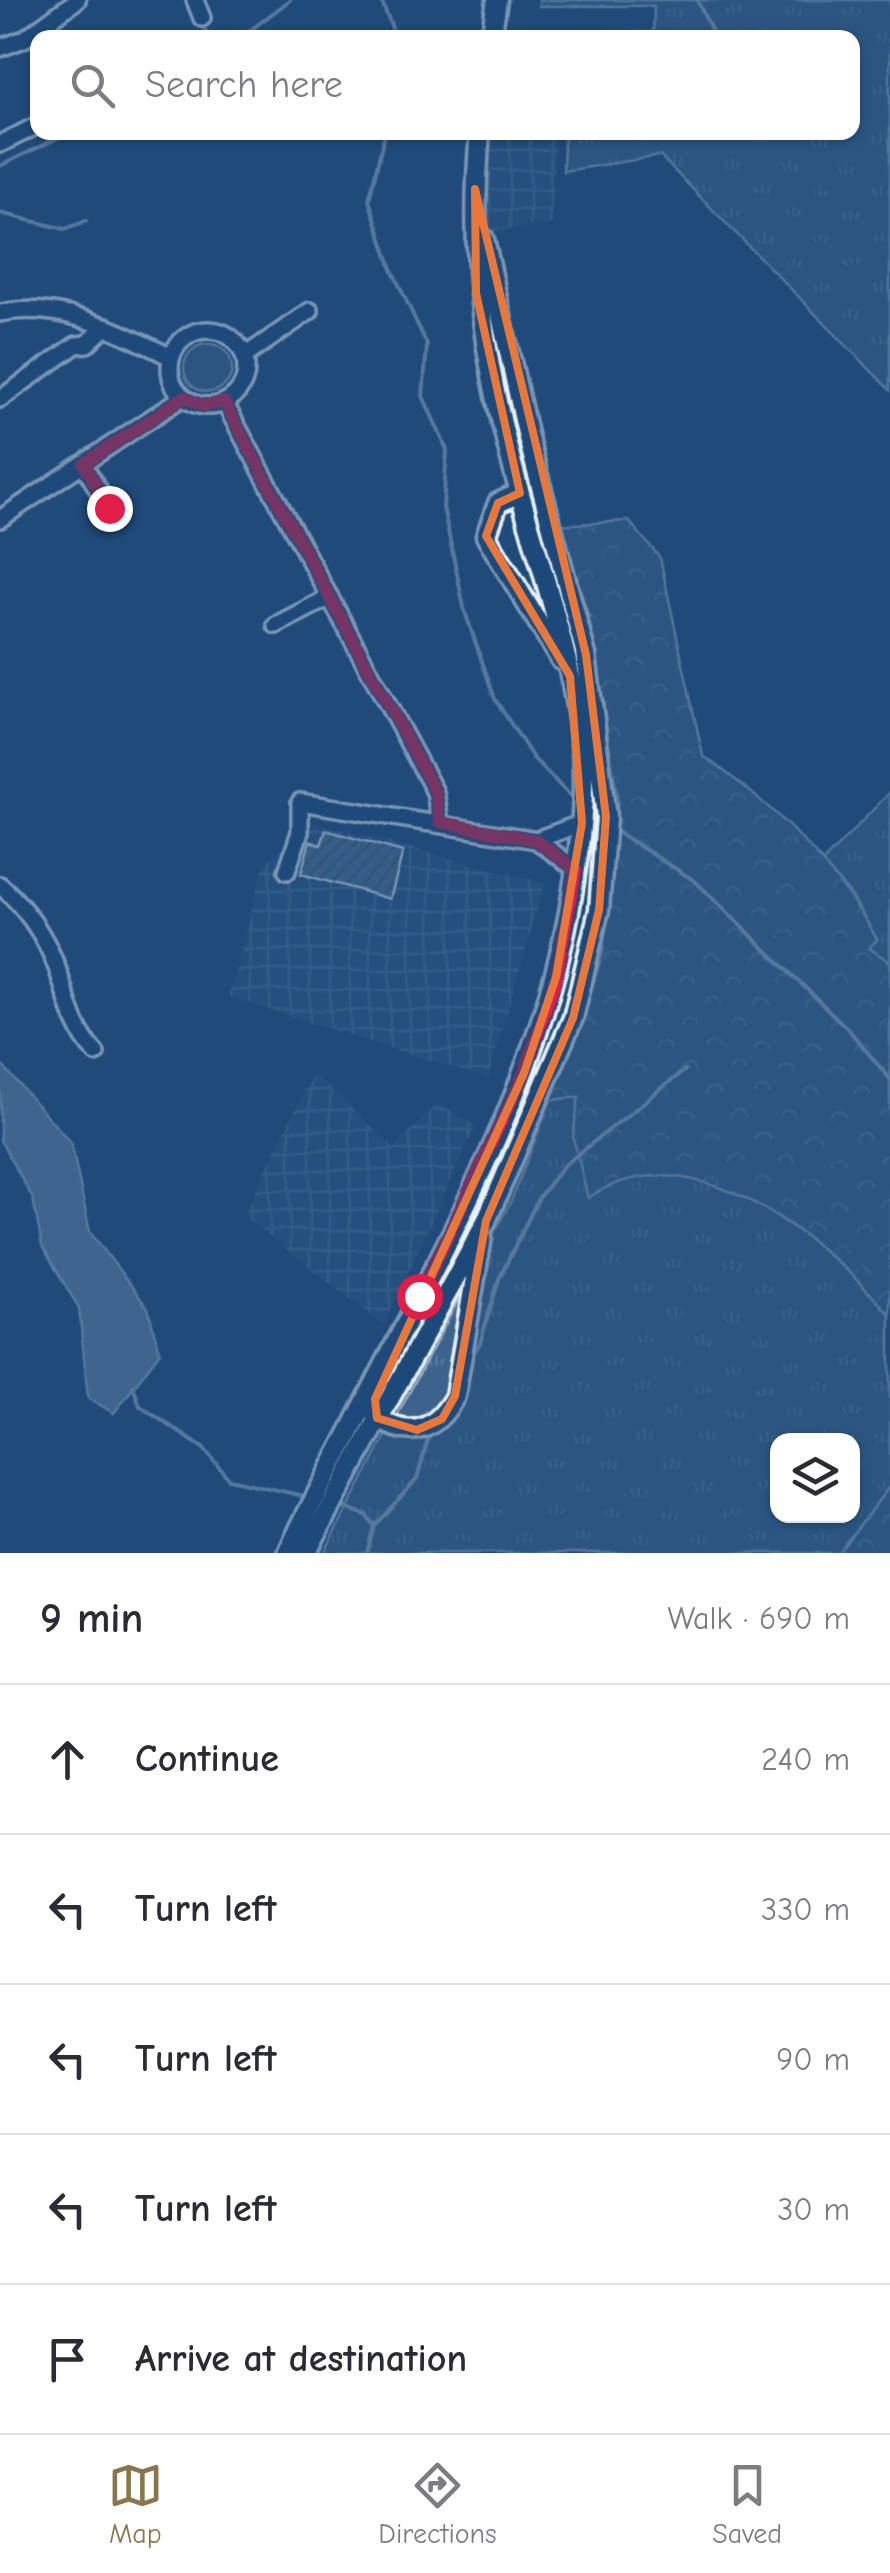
<!DOCTYPE html>
<html lang="en">
<head>
<meta charset="utf-8">
<style>
  :root { --surface:#fff; --page:#f7f7f7; --text:#2b2b33; --muted:#7c7c81; --line:#e1e1e2; --accent:#8a764a }
  body { margin:0; font-family:"Comic Neue",sans-serif; background:var(--page); color:var(--text) }
  .controls { position:absolute; right:30px; bottom:30px; display:grid; overflow:hidden; border-radius:20px; box-shadow:0 2px 8px #0004 }
  .controls button { width:90px; height:90px; display:grid; place-items:center; padding:0; border:0; border-bottom:2px solid var(--line); background:var(--surface); color:var(--text); font:50px sans-serif }
  .stop { position:absolute; width:30px; height:30px; margin:-22px; border:8px solid #e11d48; border-radius:50%; background:#fff }
  .stop.end { background:#e11d48; border-color:#fff; box-shadow:0 2px 10px #0008 }
  .list { margin:0; padding:0; list-style:none }
  h2 { display:flex; justify-content:space-between; align-items:center; height:130px; margin:0; padding:0 40px; font-size:42px }
  h2 small { font-size:32px; font-weight:400; color:var(--muted) }
  .list li { display:grid; grid-template-columns:65px 1fr auto; gap:30px; align-items:center; box-sizing:border-box; height:150px; padding:0 40px; border-top:2px solid var(--line) }
  .list b { display:block; font-size:38px; white-space:nowrap }
  .list em { font-size:32px; font-style:normal; color:var(--muted) }
  .icon { flex:none; width:55px; height:55px; fill:none; stroke:currentColor; stroke-width:2; stroke-linecap:round; stroke-linejoin:round }
  .map { position:relative; flex:none; width:890px; height:1553px; overflow:hidden }
  .search { position:absolute; background:var(--surface); box-shadow:0 2px 8px #0004; left:30px; right:30px; top:30px; height:110px; display:flex; align-items:center; gap:25px; box-sizing:border-box; padding:0 35px; border-radius:20px; color:var(--muted); font-size:38px }
  .sheet { height:880px; background:var(--surface) }
  nav { display:flex; justify-content:space-around; align-items:center; box-sizing:border-box; height:140px; border-top:2px solid var(--line); background:var(--surface); font-size:28px; color:var(--muted) }
  nav a { display:grid; justify-items:center; gap:5px }
  nav .on { color:var(--accent) }
  .map>svg:first-child { display:block }
  .industrial { fill:url(#industrial-grid) }
  .grass { fill:url(#grass-tufts); stroke:#92aac2; stroke-width:2.5; fill-rule:evenodd }
  .forest { fill:url(#forest-crowns); stroke:#92aac2; stroke-width:2.5 }
  .park { fill:#3c628c; stroke:#92aac2; stroke-width:2.5 }
  .water { fill:#6685a7; stroke:#9ab0c7; stroke-width:2.5 }
  .lines { fill:none; stroke-linecap:round; stroke-linejoin:round }
  .stream { stroke:#9ab0c7; stroke-width:4 }
  .building { fill:url(#building-hatch); stroke:#e8f1f8; stroke-width:2.5 }
  .minor-casing { stroke:#e8f1f8; stroke-width:22 }
  .major-casing { stroke:#e8f1f8; stroke-width:25 }
  .minor { stroke:#1f4a7a; stroke-width:15 }
  .major { stroke:#1f4a7a; stroke-width:18 }
  .route { stroke:#e11d48; stroke-width:12 }
  .marked { fill:none; stroke:#e8773b; stroke-width:8; stroke-linejoin:round }
</style>
</head>
<body>
<div class="map">
<svg width="890" height="1553" viewBox="0 0 890 1553">
  <defs>
    <pattern id="industrial-grid" width="8" height="8" patternUnits="userSpaceOnUse" patternTransform="scale(2.5)"><rect width="8" height="8" fill="#2e5683"/><path d="M0 4h8M4 0v8" fill="none" stroke="#4c6f95"/></pattern>
    <pattern id="grass-tufts" width="24" height="20" patternUnits="userSpaceOnUse" patternTransform="scale(2.5)"><rect width="24" height="20" fill="#3c628c"/><path d="M3 7l-1-3M5 7V3M7 7l1-3M15 17l-1-3M17 17v-4M19 17l1-3" fill="none" stroke="#58799d"/></pattern>
    <pattern id="forest-crowns" width="20" height="18" patternUnits="userSpaceOnUse" patternTransform="scale(2.5)"><rect width="20" height="18" fill="#3c628c"/><path d="M2 6a3 3 0 1 1 6 0M12 15a3 3 0 1 1 6 0" fill="none" stroke="#58799d"/></pattern>
    <pattern id="building-hatch" width="6" height="6" patternUnits="userSpaceOnUse" patternTransform="scale(2.5)"><rect width="6" height="6" fill="#517399"/><path d="M-1 1l2-2M0 6l6-6M5 7l2-2" fill="none" stroke="#4c5e72"/></pattern>
  </defs>
  <rect width="100%" height="100%" fill="#1f4a7a"/>
  <filter id="ink" filterUnits="userSpaceOnUse"><feTurbulence type="fractalNoise" baseFrequency=".01" numOctaves="2"/><feDisplacementMap in="SourceGraphic" scale="20" xChannelSelector="R" yChannelSelector="G"/><feConvolveMatrix kernelMatrix="1 2 1 2 8 2 1 2 1" color-interpolation-filters="sRGB"/></filter>
  <g filter="url(#ink)">
    <path class="industrial" d="M 496,29 L 655,30 L 655,38 L 496,38 Z
      M 487,133 L 555,133 L 552,224 L 486,232 L 482,200 Z
      M 315,823 L 545,883 L 488,1079 L 228,997 L 264,864 Z
      M 313,1073 L 394,1147 L 438,1103 L 476,1126 L 384,1325 L 243,1216 Z"/>
    <path class="grass" d="M 539,0 L 890,0 L 890,390 L 660,156 L 563,171 L 564,133 L 852,132 L 852,38 L 653,37 L 654,6 L 539,6 Z
      M 890,792 L 890,962 L 869,948 L 877,939 L 851,895 L 822,863 Z
      M 579,1097 L 573,1137 L 607,1185 C 619,1182 632,1176 644,1174 C 731,1164 837,1254 890,1315 L 890,1486 L 838,1553 L 324,1553 L 511,1201 L 551,1100 ZM 778,1440 L 852,1440 L 852,1516 L 778,1516 Z"/>
    <path class="forest" d="M 629,521 L 660,558 L 703,756 C 773,804 834,866 877,939 L 869,948 L 890,962 L 890,1315 C 824,1239 691,1129 588,1198 L 573,1137 L 579,1097 L 551,1100 L 577,1035 L 603,953 L 618,801 L 589,617 L 557,525 Z
      M 890,1486 L 890,1553 L 838,1553 Z"/>
    <path class="park" d="M184 368a24 24 0 1 1 48 0a24 24 0 1 1-48 0Z"/>
    <path class="water" d="M 0,1063 L 71,1143 L 90,1232 L 148,1308 L 160,1352 L 114,1413 L 88,1398 L 79,1308 L 42,1246 L 33,1199 L 0,1140 Z"/>
    <g class="lines">
      <path class="stream" d="M 381,0 L 396,38
        M 697,0 L 715,38
        M 201,22 L 209,38
        M 240,38 L 290,0
        M 385,132 L 369,200 L 393,272 L 427,345 L 423,396 L 447,450 L 443,507 L 465,612 L 495,699 L 533,758 L 577,803
        M 752,132 L 753,136
        M 0,166 L 70,132
        M 0,213 L 65,229 L 86,221
        M 612,829 L 695,881 L 848,1029 L 890,1079
        M 467,1364 L 480,1343 L 499,1279 L 539,1197 L 563,1166 L 685,1070
        M 133,1386 L 140,1406 L 203,1448 L 229,1479 L 308,1497
        M 437,1409 L 449,1387
        M 337,1505 L 366,1515 L 374,1526
        M 367,1553 L 374,1526 L 417,1479 L 430,1432"/>
    </g>
    <path class="building" d="M 326,830 L 403,852 L 390,899 L 301,874 L 310,841 L 321,845 Z"/>
    <g class="lines">
      <defs>
        <path id="minor" d="M 195,0 L 202,18
          M 0,48 L 24,39 L 77,0
          M 0,144 L 38,125
          M 0,313 C 63,301 117,331 171,357
          M170 368a38 38 0 1 1 76 0a38 38 0 1 1-76 0Z
          M 245,356 L 310,311
          M 0,399 L 76,345 L 87,344 L 106,326
          M 224,402 L 435,792 L 440,822
          M 83,464 L 109,508
          M 0,519 L 183,397
          M 276,625 L 330,597
          M 536,840 L 576,869
          M 287,871 L 300,832 L 300,802 L 536,840 L 582,823
          M 0,885 C 26,908 45,935 57,968 C 68,999 72,1028 96,1053"/>
        <path id="major" d="M 491,38 L 497,0
          M 520,493 L 498,503 L 486,536 L 561,660
          M 374,1408 L 377,1418 C 412,1440 436,1430 455,1396 L 482,1237
          M 288,1553 C 306,1512 329,1472 350,1432 C 435,1264 534,1098 569,912 C 578,860 586,808 582,754 C 575,667 545,582 521,497 C 485,369 468,266 480,132
          M 306,1553 L 486,1221 L 573,1018 L 599,910 L 606,817 L 586,655 L 528,438 L 484,239"/>
      </defs>
      <use href="#minor" class="minor-casing"/>
      <use href="#major" class="major-casing"/>
      <use href="#minor" class="minor"/>
      <use href="#major" class="major"/>
    </g>
  </g>
  <g class="lines" filter="url(#ink)">
    <path class="route" d="M 109,508 L 84,464 L 184,397 L 203,406 L 224,402 L 435,792 L 440,822 L 536,840 L 576,870 L 556,978 L 524,1073 L 419,1296"/>
  </g>
  <path d="M0 0H890V1553H0ZM 475,189 L 586,655 L 606,817 L 599,910 L 573,1018 L 486,1221 L 455,1396 L 442,1419 L 417,1430 L 377,1418 L 375,1399 L 524,1073 L 556,977 L 582,823 L 570,676 L 486,536 L 498,503 L 520,493 L 476,293 Z" fill="#1f4a7a" fill-opacity=".55" fill-rule="evenodd"/>
  <path class="marked" d="M 475,189 L 586,655 L 606,817 L 599,910 L 573,1018 L 486,1221 L 455,1396 L 442,1419 L 417,1430 L 377,1418 L 375,1399 L 524,1073 L 556,977 L 582,823 L 570,676 L 486,536 L 498,503 L 520,493 L 476,293 Z"/>
</svg>
<div class="controls">
<button><svg class="icon" aria-label="layers" viewBox="0 0 24 24"><path d="M12 4l9 5-9 5-9-5zM3 14l9 5 9-5"/></svg></button>
</div>
<div class="stop" style="left:419px;top:1296px"></div>
<div class="stop end" style="left:109px;top:508px"></div>
<div class="search"><svg class="icon" aria-label="search" viewBox="0 0 24 24"><circle cx="10" cy="10" r="6"/><path d="M15 15l6 6"/></svg>Search here</div>
</div>
<section class="sheet">
<h2>9 min<small>Walk · 690 m</small></h2>
<ul class="list">
<li><svg class="icon" aria-label="ahead" viewBox="0 0 24 24"><path d="M12 20V5M6 11l6-6 6 6"/></svg><div><b>Continue</b></div><em>240 m</em></li>
<li><svg class="icon" aria-label="left" viewBox="0 0 24 24"><path d="M17 20v-9H6M10 6l-5 5 5 5"/></svg><div><b>Turn left</b></div><em>330 m</em></li>
<li><svg class="icon" aria-label="left" viewBox="0 0 24 24"><path d="M17 20v-9H6M10 6l-5 5 5 5"/></svg><div><b>Turn left</b></div><em>90 m</em></li>
<li><svg class="icon" aria-label="left" viewBox="0 0 24 24"><path d="M17 20v-9H6M10 6l-5 5 5 5"/></svg><div><b>Turn left</b></div><em>30 m</em></li>
<li><svg class="icon" aria-label="arrive" viewBox="0 0 24 24"><path d="M6 21V4h12l-3 4 3 4H6"/></svg><div><b>Arrive at destination</b></div></li>
</ul>
</section>
<nav>
<a class="on"><svg class="icon" aria-label="map" viewBox="0 0 24 24"><path d="M3 6l6-2 6 2 6-2v14l-6 2-6-2-6 2zM9 4v14M15 6v14"/></svg>Map</a>
<a><svg class="icon" aria-label="directions" viewBox="0 0 24 24"><path d="M12 3l9 9-9 9-9-9zM9 14v-3h6M13 9l2 2-2 2"/></svg>Directions</a>
<a><svg class="icon" aria-label="saved" viewBox="0 0 24 24"><path d="M7 4h10v16l-5-4-5 4z"/></svg>Saved</a>
</nav>
</body>
</html>
